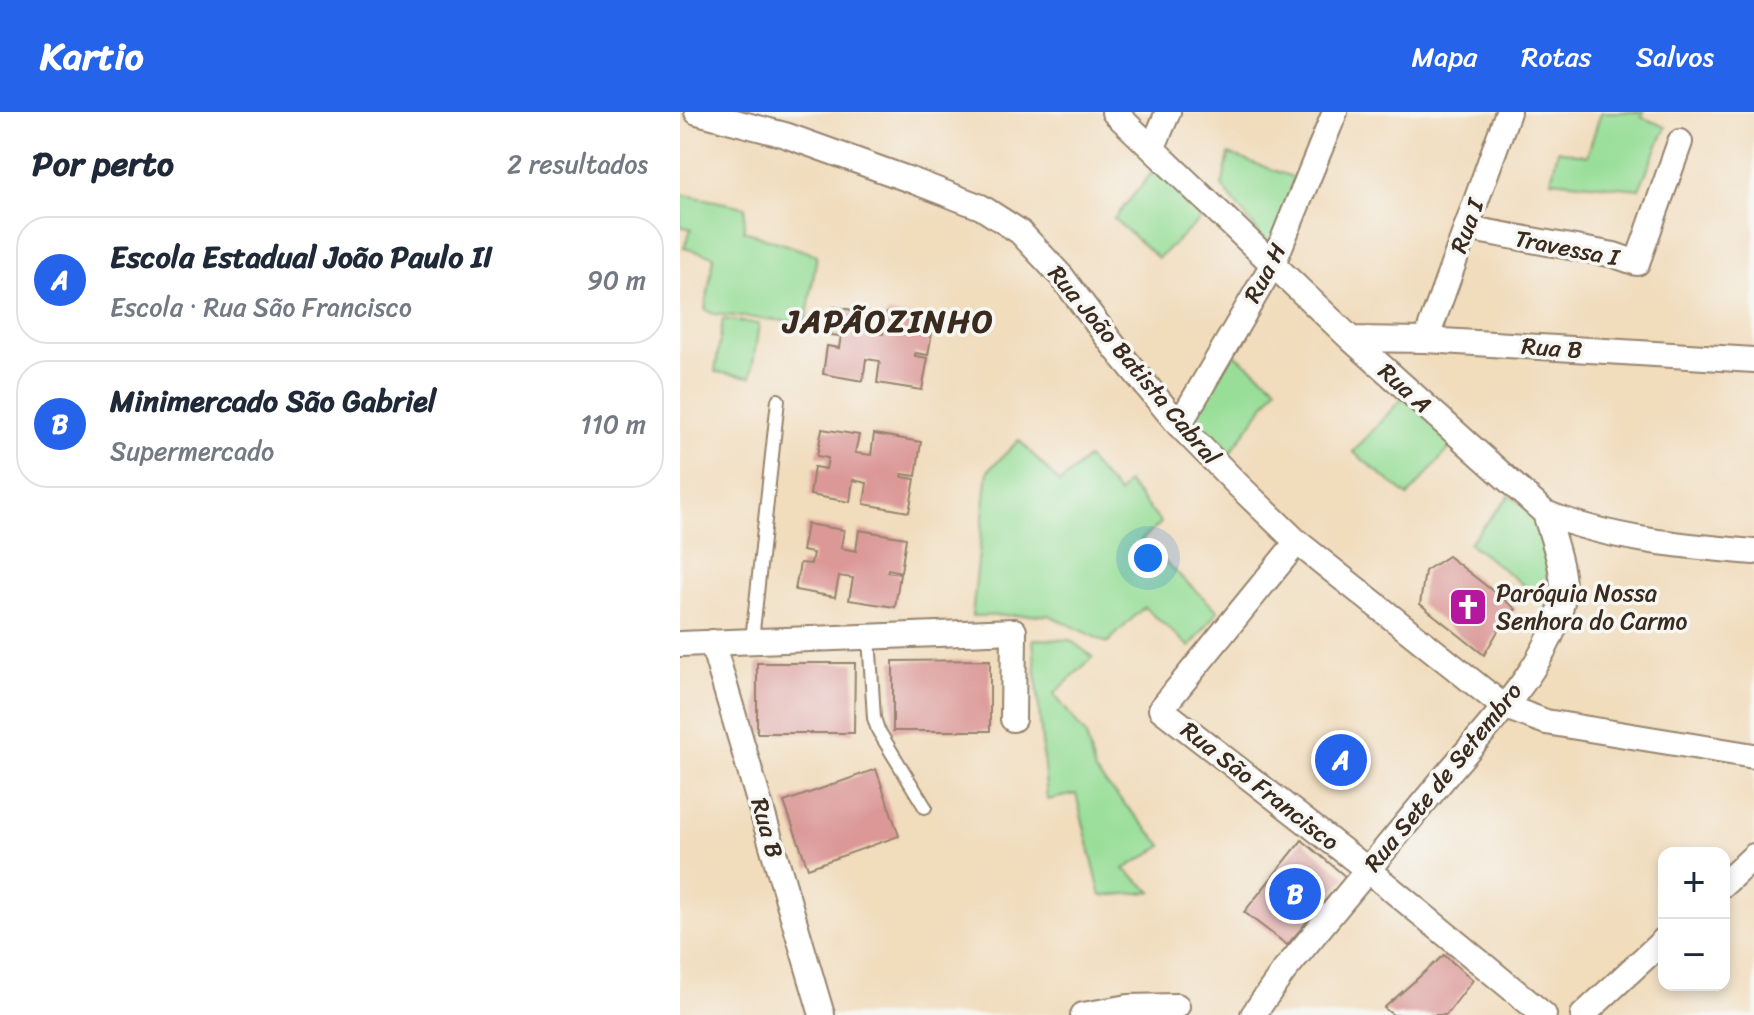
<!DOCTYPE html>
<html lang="pt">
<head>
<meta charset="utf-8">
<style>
  :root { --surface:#fff; --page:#f6f6f7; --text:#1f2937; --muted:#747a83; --line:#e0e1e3; --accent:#2563eb }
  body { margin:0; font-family:Sriracha,sans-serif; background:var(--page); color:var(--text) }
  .controls { position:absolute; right:24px; bottom:24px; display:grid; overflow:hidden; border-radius:16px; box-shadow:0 4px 12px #0003 }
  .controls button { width:72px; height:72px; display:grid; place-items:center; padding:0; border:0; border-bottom:2px solid var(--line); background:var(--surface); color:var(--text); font:40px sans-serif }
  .you { position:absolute; left:468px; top:446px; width:28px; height:28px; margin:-20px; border:6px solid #fff; border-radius:50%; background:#1a73e8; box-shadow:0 0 0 12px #1a73e833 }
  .badge { display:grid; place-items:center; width:52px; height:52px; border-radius:50%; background:var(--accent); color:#fff; font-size:26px; font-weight:700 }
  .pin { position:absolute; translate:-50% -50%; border:4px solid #fff; box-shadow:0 2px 8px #0006 }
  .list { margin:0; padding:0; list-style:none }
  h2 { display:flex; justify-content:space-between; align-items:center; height:104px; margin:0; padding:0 32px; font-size:34px }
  h2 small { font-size:26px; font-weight:400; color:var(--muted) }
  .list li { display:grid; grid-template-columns:52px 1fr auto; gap:24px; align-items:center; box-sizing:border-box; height:128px; margin:0 16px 16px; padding:0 16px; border:2px solid var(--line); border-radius:32px }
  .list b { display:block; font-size:30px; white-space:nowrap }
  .list p { margin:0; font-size:26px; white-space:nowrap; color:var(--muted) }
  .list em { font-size:26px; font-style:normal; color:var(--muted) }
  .map { position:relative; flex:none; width:1074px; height:903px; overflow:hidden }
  header { display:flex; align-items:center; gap:48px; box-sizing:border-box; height:112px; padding:0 40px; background:var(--accent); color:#fff }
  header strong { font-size:38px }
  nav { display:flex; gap:44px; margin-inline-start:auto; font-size:28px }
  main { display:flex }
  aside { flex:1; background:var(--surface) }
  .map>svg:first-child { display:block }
  .green { fill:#98de98; stroke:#6a845b; stroke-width:2 }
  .building { fill:#db9897 }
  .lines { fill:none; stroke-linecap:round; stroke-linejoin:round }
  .service-casing { stroke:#96836d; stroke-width:16 }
  .minor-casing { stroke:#96836d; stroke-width:28 }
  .service { stroke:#fff; stroke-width:12 }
  .minor { stroke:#fff; stroke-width:24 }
  .labels { text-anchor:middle; stroke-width:7; stroke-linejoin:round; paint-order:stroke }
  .street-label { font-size:24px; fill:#3b2a1e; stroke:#f6f6f2 }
  .poi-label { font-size:24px; fill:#3b2a1e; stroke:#f6f6f2; text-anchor:start }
  .district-label { font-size:32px; font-weight:bold; letter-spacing:2px; fill:#3b2a1e; stroke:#f6f6f2 }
</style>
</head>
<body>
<header>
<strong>Kartio</strong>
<nav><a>Mapa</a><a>Rotas</a><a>Salvos</a></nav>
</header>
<main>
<aside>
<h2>Por perto<small>2 resultados</small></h2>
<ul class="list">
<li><span class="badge">A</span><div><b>Escola Estadual João Paulo II</b><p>Escola · Rua São Francisco</p></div><em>90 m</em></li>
<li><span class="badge">B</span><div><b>Minimercado São Gabriel</b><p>Supermercado</p></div><em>110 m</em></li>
</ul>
</aside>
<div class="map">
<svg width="1074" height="903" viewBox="0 0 1074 903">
  <rect width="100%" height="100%" fill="#f6f6f2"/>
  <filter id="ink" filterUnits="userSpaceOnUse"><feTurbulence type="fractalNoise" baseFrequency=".0125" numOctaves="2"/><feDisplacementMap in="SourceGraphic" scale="16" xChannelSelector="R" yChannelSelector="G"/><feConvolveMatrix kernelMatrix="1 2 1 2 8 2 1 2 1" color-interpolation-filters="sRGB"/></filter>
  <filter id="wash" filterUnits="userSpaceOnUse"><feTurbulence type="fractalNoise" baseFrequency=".006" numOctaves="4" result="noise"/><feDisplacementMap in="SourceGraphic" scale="32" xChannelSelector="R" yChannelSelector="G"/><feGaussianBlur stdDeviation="1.8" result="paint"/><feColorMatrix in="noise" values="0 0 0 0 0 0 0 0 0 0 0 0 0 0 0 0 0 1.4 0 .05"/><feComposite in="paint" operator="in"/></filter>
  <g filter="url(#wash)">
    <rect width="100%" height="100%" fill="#f1dcbc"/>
    <path class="green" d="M 921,0 L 964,0 L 961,5 L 986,15 L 959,77 L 871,68 L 878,38 L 907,44 Z
      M 549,42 L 618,67 L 590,135 L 542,74 Z
      M 480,51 L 530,99 L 478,146 L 434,107 Z
      M 0,82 L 65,95 L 64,119 L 137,143 L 126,211 L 34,202 L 25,198 L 34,144 L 4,136 L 11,117 L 0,114 Z
      M 43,207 L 79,212 L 71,265 L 35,260 Z
      M 548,237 L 597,275 L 546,347 L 508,313 Z
      M 725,283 L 775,330 L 728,384 L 673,340 Z
      M 339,328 L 380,371 L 407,346 L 439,382 L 447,370 L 481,411 L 461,428 L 538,499 L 510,535 L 464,495 L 427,531 L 369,503 L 292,504 L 308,359 Z
      M 830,383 L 858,406 L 868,426 L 867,491 L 789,431 Z
      M 353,527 L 390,528 L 413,545 L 374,582 L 406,623 L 415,660 L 483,734 L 444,757 L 472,780 L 421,784 L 396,682 L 367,688 Z"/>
    <g id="blocks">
      <path class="building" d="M 154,195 L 191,201 L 188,220 L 203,222 L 207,201 L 254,209 L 248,243 L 235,241 L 235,244 L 248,246 L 242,278 L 197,271 L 200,249 L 186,247 L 183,269 L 143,262 L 147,234 L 159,236 L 161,224 L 150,223 Z
        M 142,317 L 179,323 L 175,341 L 191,343 L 194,322 L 241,330 L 236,364 L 222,362 L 222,365 L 235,367 L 229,400 L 184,392 L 187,371 L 173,368 L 170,390 L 130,383 L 134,355 L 146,357 L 148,346 L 137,344 Z
        M 127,412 L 164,418 L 161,436 L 176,439 L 179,418 L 226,426 L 221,460 L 208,457 L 207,460 L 220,462 L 215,495 L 169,488 L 173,466 L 159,464 L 155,485 L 115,478 L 120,451 L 131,452 L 133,441 L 122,439 Z
        M 768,444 L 836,497 L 822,512 L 804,543 L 740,492 L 745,459 Z
        M 310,548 L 310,619 L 213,619 L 213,549 Z
        M 77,551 L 175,551 L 174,621 L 77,621 Z
        M 196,657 L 219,724 L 128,756 L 104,690 Z
        M 622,728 L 666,765 L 607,833 L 564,800 Z
        M 764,843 L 793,868 L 766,903 L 713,903 L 704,896 Z"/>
    </g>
  </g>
  <g filter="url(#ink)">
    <use href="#blocks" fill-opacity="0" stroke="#96836d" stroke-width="2"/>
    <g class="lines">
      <defs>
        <path id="service" d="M 189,524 L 194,606 L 198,618 L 245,695
          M 72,528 L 98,288"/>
        <path id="minor" d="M 17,0 L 105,23 L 236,70 L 301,95 L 340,120 L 382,165 L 437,238 L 499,313 L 559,374 L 617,430 L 823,594 L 866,610 L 1074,644
          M 434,0 L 671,227 L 865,401 C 932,428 1003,434 1074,440
          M 473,35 L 488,0
          M 786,116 L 934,143 L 957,151 L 1000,30
          M 671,227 L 746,228 L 1074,248
          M 746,228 L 828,0
          M 499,313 L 593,152 L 655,0
          M 617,430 L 481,597 L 688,758 L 864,903
          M 32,530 L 142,903
          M 0,532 L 334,519 L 333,607
          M 1044,772 L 1074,744
          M 403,903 L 448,895 L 497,894
          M 573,903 L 604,859 C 658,794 711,730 764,666 C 805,617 869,554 882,490 C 887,462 873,428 865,401
          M 903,903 L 984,828"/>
      </defs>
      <use href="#service" class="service-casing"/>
      <use href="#minor" class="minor-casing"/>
      <use href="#service" class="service"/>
      <use href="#minor" class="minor"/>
    </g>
  </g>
  <defs>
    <symbol id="church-square" viewBox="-11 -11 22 22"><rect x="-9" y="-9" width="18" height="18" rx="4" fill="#b5179e" stroke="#f6f6f2"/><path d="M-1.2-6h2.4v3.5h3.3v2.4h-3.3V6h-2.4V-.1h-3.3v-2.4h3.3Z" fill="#fff"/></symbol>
  </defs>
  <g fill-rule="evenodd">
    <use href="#church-square" x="766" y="473" width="44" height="44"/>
  </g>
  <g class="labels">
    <g class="street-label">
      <text transform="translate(787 114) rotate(-70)" y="8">Rua I</text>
      <text transform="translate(887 136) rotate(11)" y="8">Travessa I</text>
      <text transform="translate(585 161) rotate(-62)" y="8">Rua H</text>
      <text transform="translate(872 236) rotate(4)" y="8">Rua B</text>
      <text transform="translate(454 253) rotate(50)" y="8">Rua João Batista Cabral</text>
      <text transform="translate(725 276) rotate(42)" y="8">Rua A</text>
      <text transform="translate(763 665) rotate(-51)" y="8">Rua Sete de Setembro</text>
      <text transform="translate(580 674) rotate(38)" y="8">Rua São Francisco</text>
      <text transform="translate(87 716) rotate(74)" y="8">Rua B</text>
    </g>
    <g class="poi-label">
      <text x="816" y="489">Paróquia Nossa<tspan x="816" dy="28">Senhora do Carmo</tspan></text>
    </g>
    <g class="district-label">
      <text x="209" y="220">JAPÃOZINHO</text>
    </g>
  </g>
</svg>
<div class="controls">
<button>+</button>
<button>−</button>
</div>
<div class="you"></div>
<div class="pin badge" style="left:661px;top:648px">A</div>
<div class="pin badge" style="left:615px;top:782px">B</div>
</div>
</main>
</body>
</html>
